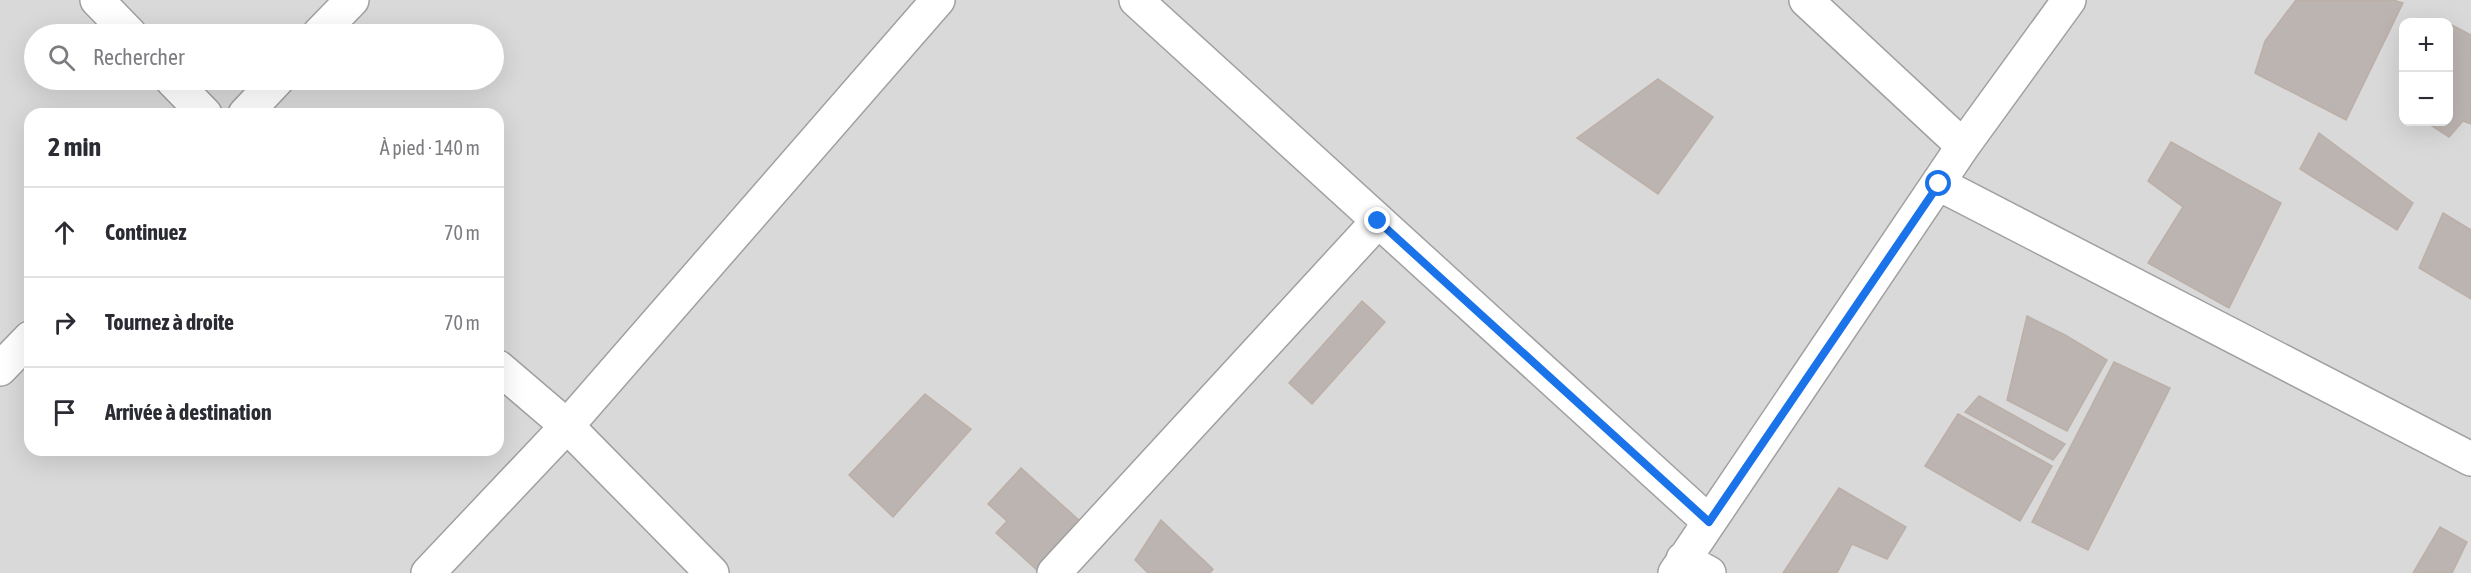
<!DOCTYPE html>
<html lang="fr">
<head>
<meta charset="utf-8">
<style>
  :root { --surface:#fff; --page:#f7f7f7; --text:#2b2b33; --muted:#7c7c81; --line:#e1e1e2 }
  body { margin:0; font-family:"Asap Condensed",sans-serif; background:var(--page); color:var(--text) }
  .controls { position:absolute; right:18px; top:18px; display:grid; overflow:hidden; border-radius:12px; box-shadow:0 6px 24px #0002 }
  .controls button { width:54px; height:54px; display:grid; place-items:center; padding:0; border:0; border-bottom:2px solid var(--line); background:var(--surface); color:var(--text); font:30px sans-serif }
  .stop { position:absolute; width:18px; height:18px; margin:-14px; border:4px solid #1a73e8; border-radius:50%; background:#fff }
  .stop.end { background:#1a73e8; border-color:#fff; box-shadow:0 2px 6px #0008 }
  .list { margin:0; padding:0; list-style:none }
  h2 { display:flex; justify-content:space-between; align-items:center; height:78px; margin:0; padding:0 24px; font-size:26px }
  h2 small { font-size:20px; font-weight:400; color:var(--muted) }
  .list li { display:grid; grid-template-columns:39px 1fr auto; gap:18px; align-items:center; box-sizing:border-box; height:90px; padding:0 24px; border-top:2px solid var(--line) }
  .list b { display:block; font-size:22px; white-space:nowrap }
  .list em { font-size:20px; font-style:normal; color:var(--muted) }
  .icon { flex:none; width:33px; height:33px; fill:none; stroke:currentColor; stroke-width:2; stroke-linecap:round; stroke-linejoin:round }
  .map { position:relative; flex:none; width:2471px; height:573px; overflow:hidden }
  .search { position:absolute; background:var(--surface); box-shadow:0 6px 24px #0002; left:24px; top:24px; width:480px; height:66px; display:flex; align-items:center; gap:15px; box-sizing:border-box; padding:0 21px; border-radius:33px; color:var(--muted); font-size:22px }
  .panel { position:absolute; background:var(--surface); box-shadow:0 6px 24px #0002; left:24px; top:108px; width:480px; height:348px; border-radius:18px }
  .map>svg:first-child { display:block }
  .residential { fill:#dad9d9; fill-rule:evenodd }
  .building { fill:#bcb4b0; stroke:#bcafa7; stroke-width:1.5 }
  .lines { fill:none; stroke-linecap:round; stroke-linejoin:round }
  .minor-casing { stroke:#a0a0a0; stroke-width:36 }
  .minor { stroke:#fff; stroke-width:33 }
  .route { stroke:#1a73e8; stroke-width:8 }
</style>
</head>
<body>
<div class="map">
<svg width="2471" height="573" viewBox="0 0 2471 573">
  <rect width="100%" height="100%" fill="#ece9e3"/>
  <path class="residential" d="M 0,0 L 2471,0 L 2471,573 L 0,573 ZM 2404,22 L 2448,22 L 2448,122 L 2404,122 ZM 34,34 L 494,34 L 494,80 L 34,80 ZM 30,114 L 498,114 L 498,450 L 30,450 Z"/>
  <path class="building" d="M 2296,0 L 2393,0 L 2403,3 L 2346,120 L 2255,73 L 2265,41 Z
    M 2448,23 L 2471,35 L 2471,124 L 2463,121 L 2449,137 L 2426,122 L 2448,122 Z
    M 1658,79 L 1713,117 L 1658,194 L 1577,138 Z
    M 2319,133 L 2413,203 L 2397,230 L 2300,169 Z
    M 2171,142 L 2281,203 L 2229,308 L 2148,263 L 2183,207 L 2148,181 Z
    M 2443,213 L 2471,230 L 2471,299 L 2419,268 Z
    M 1362,301 L 1385,322 L 1312,404 L 1289,383 Z
    M 2027,316 L 2065,335 L 2107,360 L 2067,431 L 2007,400 Z
    M 2114,362 L 2170,388 L 2088,550 L 2032,522 Z
    M 925,394 L 971,429 L 893,517 L 849,475 Z
    M 1979,396 L 2065,444 L 2053,460 L 1965,412 Z
    M 1958,414 L 2052,466 L 2020,521 L 1925,466 Z
    M 1021,468 L 1081,522 L 1037,570 L 996,533 L 1007,521 L 988,504 Z
    M 1839,488 L 1906,527 L 1887,559 L 1852,544 L 1837,573 L 1783,573 Z
    M 1161,520 L 1213,569 L 1210,573 L 1148,573 L 1135,560 Z
    M 2440,527 L 2467,542 L 2452,573 L 2413,573 Z"/>
  <g class="lines">
    <defs>
      <path id="minor" d="M 97,0 L 130,34
        M 1136,0 L 1709,522
        M 1806,0 L 1963,146
        M 319,34 L 352,0
        M 172,80 L 205,114
        M 245,114 L 277,80
        M 1939,184 L 2471,459
        M 498,367 L 567,426 L 712,573
        M 0,369 L 30,338
        M 1683,559 L 1709,573
        M 428,573 L 567,426 L 938,0
        M 1054,573 L 1378,221
        M 1675,573 L 1963,146 L 2069,0"/>
    </defs>
    <use href="#minor" class="minor-casing"/>
    <use href="#minor" class="minor"/>
  </g>
  <g class="lines">
    <path class="route" d="M 1378,221 L 1709,522 L 1939,184"/>
  </g>
</svg>
<div class="controls">
<button>+</button>
<button>−</button>
</div>
<div class="stop" style="left:1939px;top:184px"></div>
<div class="stop end" style="left:1378px;top:221px"></div>
<div class="search"><svg class="icon" aria-label="search" viewBox="0 0 24 24"><circle cx="10" cy="10" r="6"/><path d="M15 15l6 6"/></svg>Rechercher</div>
<section class="panel">
<h2>2 min<small>À pied · 140 m</small></h2>
<ul class="list">
<li><svg class="icon" aria-label="ahead" viewBox="0 0 24 24"><path d="M12 20V5M6 11l6-6 6 6"/></svg><div><b>Continuez</b></div><em>70 m</em></li>
<li><svg class="icon" aria-label="right" viewBox="0 0 24 24"><path d="M7 20v-9h11M14 6l5 5-5 5"/></svg><div><b>Tournez à droite</b></div><em>70 m</em></li>
<li><svg class="icon" aria-label="arrive" viewBox="0 0 24 24"><path d="M6 21V4h12l-3 4 3 4H6"/></svg><div><b>Arrivée à destination</b></div></li>
</ul>
</section>
</div>
</body>
</html>
